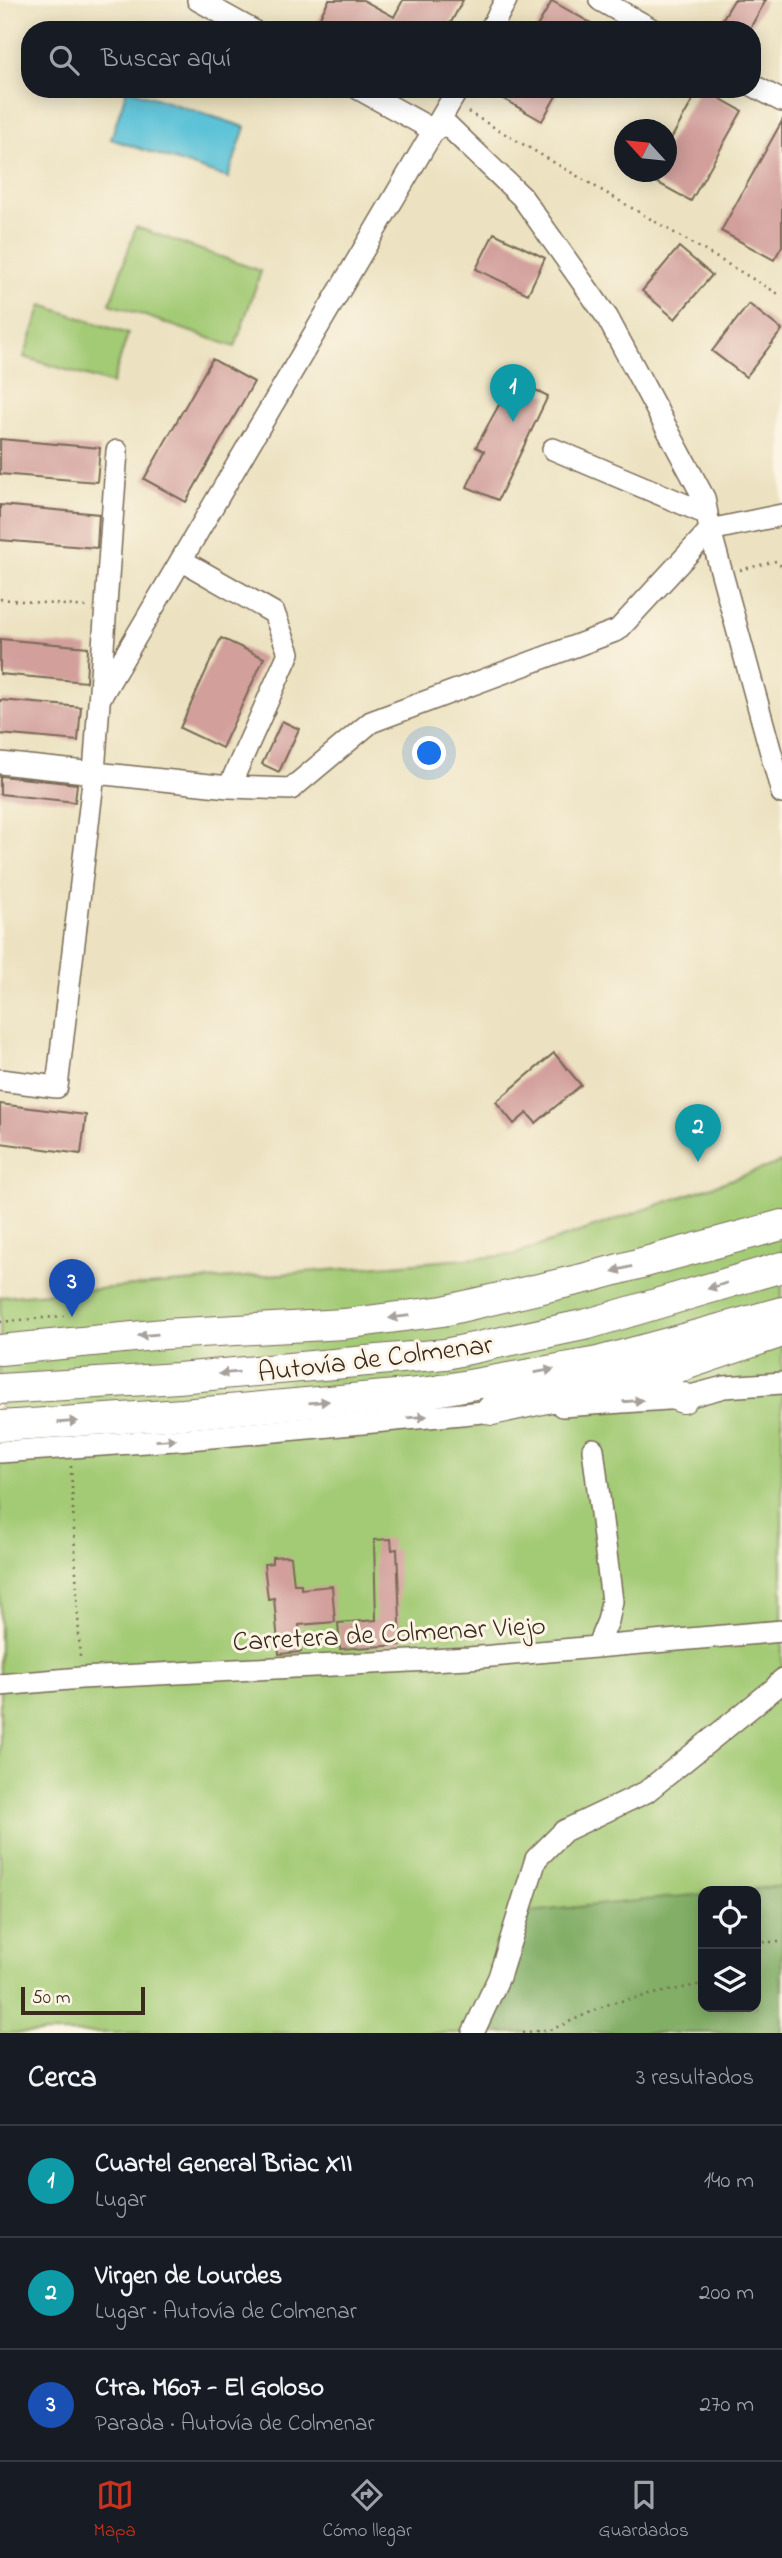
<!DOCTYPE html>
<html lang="es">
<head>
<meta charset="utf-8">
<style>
  :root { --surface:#171b24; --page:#242831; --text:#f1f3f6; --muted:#9ea1a6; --line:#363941; --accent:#c8321e }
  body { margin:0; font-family:"Indie Flower",sans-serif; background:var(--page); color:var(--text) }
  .controls { position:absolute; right:21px; bottom:21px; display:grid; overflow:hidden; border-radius:14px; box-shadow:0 4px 18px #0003 }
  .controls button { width:63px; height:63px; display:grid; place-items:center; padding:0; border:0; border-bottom:2px solid var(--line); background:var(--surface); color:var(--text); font:35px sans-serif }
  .compass { position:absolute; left:614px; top:119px; width:63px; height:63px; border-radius:50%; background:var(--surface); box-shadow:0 4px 18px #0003; rotate:297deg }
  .scale { position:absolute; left:21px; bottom:18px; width:124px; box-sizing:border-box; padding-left:7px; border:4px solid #3b2a1e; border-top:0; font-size:19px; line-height:24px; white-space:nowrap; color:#3b2a1e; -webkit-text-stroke:5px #fcf5e5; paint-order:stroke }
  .you { position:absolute; left:430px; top:754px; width:24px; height:24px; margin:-18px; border:5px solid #fff; border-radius:50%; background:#1a73e8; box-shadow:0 0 0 10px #1a73e833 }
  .badge { display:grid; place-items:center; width:46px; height:46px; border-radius:50%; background:var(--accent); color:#fff; font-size:23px; font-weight:700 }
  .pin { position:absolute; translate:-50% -58px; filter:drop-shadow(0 2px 4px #0008) }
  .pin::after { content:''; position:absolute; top:37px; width:24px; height:21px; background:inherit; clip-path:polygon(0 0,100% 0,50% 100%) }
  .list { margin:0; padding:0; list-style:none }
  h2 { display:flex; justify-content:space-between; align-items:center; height:91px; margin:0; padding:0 28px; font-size:30px }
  h2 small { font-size:23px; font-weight:400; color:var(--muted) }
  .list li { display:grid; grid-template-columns:46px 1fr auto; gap:21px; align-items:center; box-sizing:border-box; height:112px; padding:0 28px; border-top:2px solid var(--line) }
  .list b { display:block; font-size:26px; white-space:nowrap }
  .list p { margin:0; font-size:23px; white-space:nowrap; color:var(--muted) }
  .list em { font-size:23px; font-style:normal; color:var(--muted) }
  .icon { flex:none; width:38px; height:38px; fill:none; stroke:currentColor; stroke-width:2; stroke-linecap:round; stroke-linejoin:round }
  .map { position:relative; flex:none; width:782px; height:2033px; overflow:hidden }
  .search { position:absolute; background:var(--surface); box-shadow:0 4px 18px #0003; left:21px; right:21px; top:21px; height:77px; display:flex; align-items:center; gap:18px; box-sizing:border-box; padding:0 24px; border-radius:28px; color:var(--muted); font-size:26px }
  .sheet { height:427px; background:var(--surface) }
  nav { display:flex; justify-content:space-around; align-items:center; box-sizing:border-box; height:98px; border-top:2px solid var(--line); background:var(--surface); font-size:19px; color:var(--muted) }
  nav a { display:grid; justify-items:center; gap:4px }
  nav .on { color:var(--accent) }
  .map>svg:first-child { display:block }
  .green { fill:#a3ca75; stroke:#6f7a4a; stroke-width:2; fill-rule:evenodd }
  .forest { fill:#82ae66; stroke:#5e6c42; stroke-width:2 }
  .water { fill:#5bc2d8; stroke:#4b767b; stroke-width:2 }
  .building { fill:#d29f9b }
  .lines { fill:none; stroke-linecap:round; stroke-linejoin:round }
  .minor-casing { stroke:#796a57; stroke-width:24 }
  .highway-casing { stroke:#796a57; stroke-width:32 }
  .path { stroke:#796a57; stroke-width:2.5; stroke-dasharray:2 5; stroke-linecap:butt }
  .minor { stroke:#fff; stroke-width:21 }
  .highway { stroke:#fff; stroke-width:30 }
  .oneway { fill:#a79f9a }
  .labels { text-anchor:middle; stroke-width:6; stroke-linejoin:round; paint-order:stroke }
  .street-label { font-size:28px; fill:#3b2a1e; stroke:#fcf5e5 }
</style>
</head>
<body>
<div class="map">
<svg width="782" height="2033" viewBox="0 0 782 2033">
  <rect width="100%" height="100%" fill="#fcf5e5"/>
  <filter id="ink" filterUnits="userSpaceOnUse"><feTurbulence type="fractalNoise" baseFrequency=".0143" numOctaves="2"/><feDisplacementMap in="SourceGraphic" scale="14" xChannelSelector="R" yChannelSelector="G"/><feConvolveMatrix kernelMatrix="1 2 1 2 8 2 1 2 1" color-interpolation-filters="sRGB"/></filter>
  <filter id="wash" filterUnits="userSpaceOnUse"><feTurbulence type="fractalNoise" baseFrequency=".00686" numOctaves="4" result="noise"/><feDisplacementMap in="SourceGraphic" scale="28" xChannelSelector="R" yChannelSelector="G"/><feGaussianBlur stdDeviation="1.57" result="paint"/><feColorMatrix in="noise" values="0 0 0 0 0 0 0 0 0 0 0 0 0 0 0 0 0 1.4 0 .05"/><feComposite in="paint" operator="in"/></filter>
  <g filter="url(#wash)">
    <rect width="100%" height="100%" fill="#ece2c1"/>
    <path class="green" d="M 136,227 L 261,271 L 235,347 L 110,304 Z
      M 42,305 L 128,334 L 112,384 L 24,357 Z
      M 782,1162 L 782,2033 L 0,2033 L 0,1297 L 513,1255 ZM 703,1891 L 756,1891 L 756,2007 L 703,2007 Z"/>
    <path class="forest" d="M 782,1886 L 782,2033 L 482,2033 L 530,1912 L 703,1894 L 703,2007 L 756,2007 L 756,1891 L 730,1891 Z"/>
    <path class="water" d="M 127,89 L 245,127 L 228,178 L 111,139 Z"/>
    <g id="blocks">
      <path class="building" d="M 329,0 L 363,0 L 394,17 L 403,0 L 463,0 L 447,30 L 313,30 Z
        M 734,0 L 766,0 L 749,30 L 739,30 L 722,20 Z
        M 552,1 L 603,30 L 535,30 Z
        M 486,89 L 560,89 L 542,121 Z
        M 699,89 L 703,89 L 742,111 L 691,201 L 638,172 L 667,172 L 667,146 Z
        M 782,121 L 782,246 L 774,260 L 721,231 Z
        M 494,233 L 545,258 L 528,294 L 476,269 Z
        M 679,247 L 712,275 L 675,319 L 642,291 Z
        M 749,304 L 782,330 L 746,377 L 712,351 Z
        M 212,359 L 254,382 L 186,502 L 144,479 Z
        M 513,379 L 548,396 L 498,500 L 467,487 L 484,451 L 476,447 Z
        M 0,439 L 100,448 L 97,482 L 0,474 Z
        M 0,505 L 99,514 L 97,548 L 0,540 Z
        M 221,638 L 264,658 L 222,748 L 180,728 Z
        M 0,639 L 88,647 L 86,682 L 0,674 Z
        M 0,700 L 81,707 L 78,741 L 0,734 Z
        M 282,721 L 299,729 L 279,772 L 262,764 Z
        M 0,776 L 77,784 L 75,802 L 0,794 Z
        M 554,1053 L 581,1085 L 536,1123 L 527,1113 L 514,1124 L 496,1102 Z
        M 0,1104 L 86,1115 L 81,1154 L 0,1143 Z
        M 391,1539 L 392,1550 L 397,1549 L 401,1645 L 340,1649 L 338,1623 L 376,1620 L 374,1540 Z
        M 288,1556 L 291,1557 L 294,1584 L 301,1584 L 301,1589 L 332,1586 L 335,1622 L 299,1625 L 301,1652 L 279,1654 L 274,1598 L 268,1599 L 264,1564 L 272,1563 L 272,1557 Z"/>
    </g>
  </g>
  <g filter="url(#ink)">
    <use href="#blocks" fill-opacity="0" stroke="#796a57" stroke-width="2"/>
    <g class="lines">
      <defs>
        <path id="minor" d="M 198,0 L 252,30
          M 600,0 L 653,30
          M 490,30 L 506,0
          M 752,85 L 782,101
          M 359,89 L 435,131
          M 442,120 L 522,197 L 607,317 L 704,498 L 710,530 L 782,793
          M 553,449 L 707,514
          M 181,560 L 274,613 L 289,653 L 229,787
          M 100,698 L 458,89
          M 0,763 L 229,787 L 291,789 L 371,722 L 618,630 L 710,530 L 782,515
          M 0,1080 L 57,1087 L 94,773 L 117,451
          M 562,1406 L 683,1398 L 724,1387 L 782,1383
          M 593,1449 L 612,1601 L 608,1621 L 597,1647
          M 0,1452 L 189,1439 L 505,1410
          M 0,1685 L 81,1678 L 469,1658 L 782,1631
          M 473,2033 L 499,1977 L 536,1859 L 564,1831 L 646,1792 L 775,1688 L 782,1680"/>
        <path id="highway" d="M 0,1350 L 164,1334 L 344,1324 L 443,1311 L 586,1278 L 782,1225
          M 661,1373 L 654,1383 L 655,1387 L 683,1398
          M 0,1389 L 178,1378 L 445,1354 L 588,1324 L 782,1267
          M 492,1410 L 661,1373 L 782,1332
          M 0,1426 L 183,1414 L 430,1392 L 598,1362 L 782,1312"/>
      </defs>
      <use href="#minor" class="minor-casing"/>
      <use href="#highway" class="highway-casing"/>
      <path class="path" d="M 468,112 L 782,296
        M 740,570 L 776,561 L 782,567
        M 0,599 L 87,607
        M 0,1322 L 64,1316
        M 71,1466 L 80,1658
        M 756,1942 L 782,1942
        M 522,2033 L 553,2029 L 611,2003 L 697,1985 L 703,1980"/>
      <use href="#minor" class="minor"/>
      <use href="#highway" class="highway"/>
    </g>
    <defs><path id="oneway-solid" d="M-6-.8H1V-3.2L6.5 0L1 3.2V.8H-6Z" transform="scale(1.75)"/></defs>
    <g class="oneway">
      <use href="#oneway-solid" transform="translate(622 1269) rotate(165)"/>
      <use href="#oneway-solid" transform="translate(717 1286) rotate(163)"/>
      <use href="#oneway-solid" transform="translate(399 1317) rotate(173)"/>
      <use href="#oneway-solid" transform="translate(148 1335) rotate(175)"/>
      <use href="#oneway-solid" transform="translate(544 1371) rotate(-10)"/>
      <use href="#oneway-solid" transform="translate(229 1373) rotate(175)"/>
      <use href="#oneway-solid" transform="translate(633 1401) rotate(-4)"/>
      <use href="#oneway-solid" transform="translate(319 1402) rotate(-5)"/>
      <use href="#oneway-solid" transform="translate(417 1417) rotate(-5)"/>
      <use href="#oneway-solid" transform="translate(68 1422) rotate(-4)"/>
      <use href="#oneway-solid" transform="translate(166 1440) rotate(-3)"/>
    </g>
  </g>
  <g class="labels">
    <g class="street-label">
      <text transform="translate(375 1357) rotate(-7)" y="10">Autovía de Colmenar</text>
      <text transform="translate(389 1632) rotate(-3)" y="10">Carretera de Colmenar Viejo</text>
    </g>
  </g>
</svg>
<div class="controls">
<button><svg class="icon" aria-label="locate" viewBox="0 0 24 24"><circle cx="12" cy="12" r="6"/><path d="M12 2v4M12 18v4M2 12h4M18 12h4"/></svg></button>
<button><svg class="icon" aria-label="layers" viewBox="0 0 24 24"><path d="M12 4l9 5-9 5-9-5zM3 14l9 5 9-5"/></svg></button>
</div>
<svg class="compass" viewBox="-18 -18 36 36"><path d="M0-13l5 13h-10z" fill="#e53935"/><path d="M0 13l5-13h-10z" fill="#9ea1a6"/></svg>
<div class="scale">50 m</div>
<div class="you"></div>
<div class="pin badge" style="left:513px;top:422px;background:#0f9aa8">1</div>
<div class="pin badge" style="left:698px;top:1162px;background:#0f9aa8">2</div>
<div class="pin badge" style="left:72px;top:1317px;background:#1a4fb4">3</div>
<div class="search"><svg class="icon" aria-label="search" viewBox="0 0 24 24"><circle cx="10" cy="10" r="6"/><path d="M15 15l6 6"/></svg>Buscar aquí</div>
</div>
<section class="sheet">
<h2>Cerca<small>3 resultados</small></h2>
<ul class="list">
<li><span class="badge" style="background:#0f9aa8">1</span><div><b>Cuartel General Briac XII</b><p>Lugar</p></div><em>140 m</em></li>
<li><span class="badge" style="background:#0f9aa8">2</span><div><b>Virgen de Lourdes</b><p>Lugar · Autovía de Colmenar</p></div><em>200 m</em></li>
<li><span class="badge" style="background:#1a4fb4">3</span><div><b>Ctra. M607 - El Goloso</b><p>Parada · Autovía de Colmenar</p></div><em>270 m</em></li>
</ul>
</section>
<nav>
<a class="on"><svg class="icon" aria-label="map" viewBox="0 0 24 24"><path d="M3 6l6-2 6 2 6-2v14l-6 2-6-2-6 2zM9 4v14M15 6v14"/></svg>Mapa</a>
<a><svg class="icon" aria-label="directions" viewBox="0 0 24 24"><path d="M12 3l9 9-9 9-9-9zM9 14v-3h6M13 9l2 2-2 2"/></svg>Cómo llegar</a>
<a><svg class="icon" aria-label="saved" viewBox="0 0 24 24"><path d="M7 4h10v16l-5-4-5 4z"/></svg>Guardados</a>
</nav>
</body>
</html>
